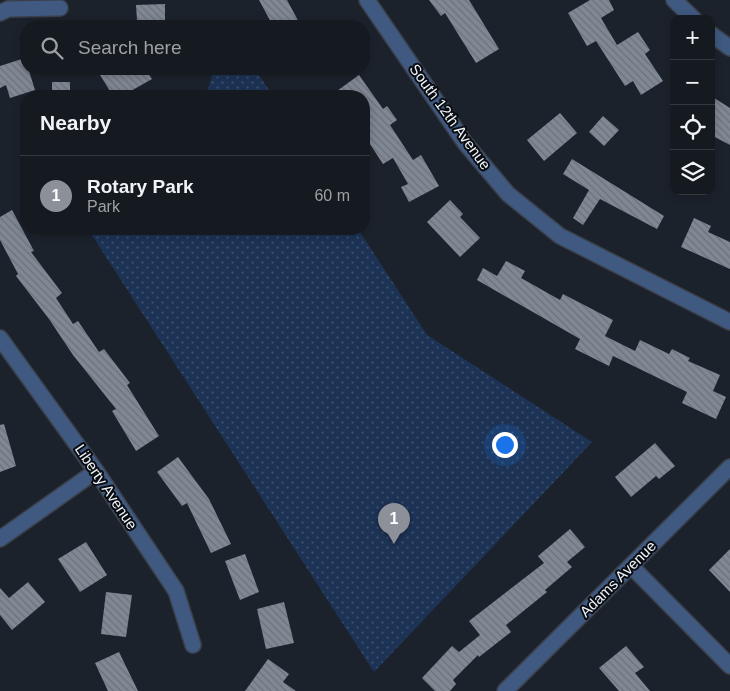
<!DOCTYPE html>
<html lang="en">
<head>
<meta charset="utf-8">
<style>
  :root { --surface:#151a21; --page:#22272e; --text:#f1f3f6; --muted:#9da1a5; --line:#34383f; --accent:#8c9099 }
  body { margin:0; font-family:Arial,sans-serif; background:var(--page); color:var(--text) }
  .controls { position:absolute; right:15px; top:15px; display:grid; overflow:hidden; border-radius:10px; box-shadow:0 2px 8px #0003 }
  .controls button { width:45px; height:45px; display:grid; place-items:center; padding:0; border:0; border-bottom:1px solid var(--line); background:var(--surface); color:var(--text); font:25px sans-serif }
  .you { position:absolute; left:504px; top:444px; width:18px; height:18px; margin:-12px; border:4px solid #fff; border-radius:50%; background:#1a73e8; box-shadow:0 0 0 8px #1a73e833 }
  .badge { display:grid; place-items:center; width:32px; height:32px; border-radius:50%; background:var(--accent); color:#fff; font-size:16px; font-weight:700 }
  .pin { position:absolute; translate:-50% -41px; filter:drop-shadow(0 1px 2px #0008) }
  .pin::after { content:''; position:absolute; top:26px; width:18px; height:15px; background:inherit; clip-path:polygon(0 0,100% 0,50% 100%) }
  .list { margin:0; padding:0; list-style:none }
  h2 { display:flex; justify-content:space-between; align-items:center; height:65px; margin:0; padding:0 20px; font-size:21px }
  h2 small { font-size:16px; font-weight:400; color:var(--muted) }
  .list li { display:grid; grid-template-columns:32px 1fr auto; gap:15px; align-items:center; box-sizing:border-box; height:80px; padding:0 20px; border-top:1px solid var(--line) }
  .list b { display:block; font-size:19px; white-space:nowrap }
  .list p { margin:0; font-size:16px; white-space:nowrap; color:var(--muted) }
  .list em { font-size:16px; font-style:normal; color:var(--muted) }
  .icon { flex:none; width:28px; height:28px; fill:none; stroke:currentColor; stroke-width:2; stroke-linecap:round; stroke-linejoin:round }
  .map { position:relative; flex:none; width:730px; height:691px; overflow:hidden }
  .search { position:absolute; background:var(--surface); box-shadow:0 2px 8px #0003; left:20px; top:20px; width:350px; height:55px; display:flex; align-items:center; gap:12px; box-sizing:border-box; padding:0 18px; border-radius:20px; color:var(--muted); font-size:19px }
  .panel { position:absolute; background:var(--surface); box-shadow:0 2px 8px #0003; left:20px; top:90px; width:350px; height:145px; border-radius:20px }
  .map>svg:first-child { display:block }
  .park { fill:url(#park-dots) }
  .building { fill:url(#building-back-hatch) }
  .lines { fill:none; stroke-linecap:round; stroke-linejoin:round }
  .street-casing { stroke:#3a3f49; stroke-width:18 }
  .street { stroke:#405980; stroke-width:15 }
  .labels { text-anchor:middle; stroke-width:4; stroke-linejoin:round; paint-order:stroke }
  .street-label { font-size:15px; fill:#f0f4fb; stroke:#090c10 }
</style>
</head>
<body>
<div class="map">
<svg width="730" height="691" viewBox="0 0 730 691">
  <defs>
    <pattern id="park-dots" width="8" height="8" patternUnits="userSpaceOnUse" patternTransform="scale(1.25)"><rect width="8" height="8" fill="#1d3355"/><path d="M2 2h.1M6 6h.1" fill="none" stroke="#3e516e" stroke-width="1.8" stroke-linecap="round"/></pattern>
    <pattern id="building-back-hatch" width="6" height="6" patternUnits="userSpaceOnUse" patternTransform="scale(1.25)"><rect width="6" height="6" fill="#808894"/><path d="M-1 5l2 2M0 0l6 6M5-1l2 2" fill="none" stroke="#6c727a"/></pattern>
  </defs>
  <rect width="100%" height="100%" fill="#1c222c"/>
  <path class="park" d="M 214,69 L 255,69 L 273,96 L 206,96 Z
    M 88,229 L 358,229 L 427,335 L 592,442 L 374,672 Z"/>
  <path class="building" d="M 259,0 L 287,0 L 301,26 L 273,26 Z
    M 429,0 L 469,0 L 499,49 L 476,63 L 445,13 L 441,16 Z
    M 590,0 L 609,0 L 614,10 L 601,18 L 617,45 L 638,32 L 650,50 L 645,54 L 663,81 L 641,95 L 633,81 L 625,86 L 596,41 L 587,46 L 568,13 Z
    M 165,4 L 165,26 L 141,26 L 141,21 L 137,20 L 136,5 Z
    M 25,58 L 35,90 L 10,98 L 6,85 L 0,88 L 0,66 Z
    M 111,69 L 145,69 L 152,79 L 122,96 L 113,96 L 100,75 Z
    M 359,75 L 383,109 L 387,106 L 397,120 L 390,125 L 413,160 L 421,155 L 439,186 L 409,202 L 401,187 L 408,184 L 393,158 L 383,164 L 364,135 L 364,96 L 330,96 Z
    M 52,82 L 70,82 L 70,96 L 52,96 Z
    M 711,96 L 730,108 L 730,145 L 711,135 Z
    M 560,113 L 577,133 L 544,161 L 527,140 Z
    M 603,116 L 619,130 L 604,146 L 589,132 Z
    M 572,159 L 664,216 L 657,229 L 600,199 L 583,225 L 573,218 L 589,190 L 563,174 Z
    M 450,200 L 463,214 L 460,217 L 480,238 L 460,257 L 427,222 Z
    M 12,210 L 34,251 L 31,252 L 62,293 L 56,298 L 73,324 L 78,321 L 99,352 L 104,349 L 130,383 L 127,385 L 159,436 L 136,451 L 112,411 L 116,409 L 73,355 L 49,319 L 16,276 L 18,274 L 0,240 L 0,217 Z
    M 694,218 L 711,226 L 708,232 L 730,242 L 730,269 L 681,247 Z
    M 506,261 L 525,271 L 521,278 L 560,300 L 563,294 L 613,320 L 605,336 L 635,351 L 640,340 L 669,354 L 672,349 L 690,358 L 688,361 L 720,375 L 713,391 L 726,397 L 716,419 L 682,403 L 687,392 L 613,356 L 609,366 L 575,349 L 580,339 L 477,280 L 483,268 L 497,276 Z
    M 4,424 L 16,466 L 0,472 L 0,425 Z
    M 655,443 L 675,466 L 659,479 L 656,476 L 631,497 L 615,477 Z
    M 178,457 L 209,499 L 231,544 L 211,553 L 187,503 L 182,506 L 157,472 Z
    M 570,529 L 585,547 L 567,562 L 572,567 L 545,590 L 547,592 L 506,625 L 511,632 L 479,657 L 478,655 L 453,680 L 456,684 L 450,691 L 435,691 L 422,678 L 452,646 L 459,652 L 480,635 L 469,621 L 544,563 L 538,556 Z
    M 86,542 L 107,575 L 80,592 L 58,559 Z
    M 730,549 L 730,592 L 709,570 Z
    M 245,554 L 259,592 L 240,600 L 225,561 Z
    M 28,582 L 45,602 L 12,630 L 0,615 L 0,588 L 9,598 Z
    M 106,592 L 132,595 L 126,637 L 101,634 Z
    M 284,602 L 294,643 L 266,649 L 257,609 Z
    M 626,646 L 644,667 L 635,673 L 650,691 L 619,691 L 599,668 Z
    M 119,652 L 138,691 L 108,691 L 95,663 Z
    M 268,659 L 289,674 L 283,682 L 296,691 L 245,691 Z"/>
  <g class="lines">
    <defs>
      <path id="street" d="M 367,0 L 465,143 L 508,194 L 560,236 L 730,322
        M 674,0 L 694,19
        M 0,13 L 8,9 L 60,8
        M 711,34 L 730,48
        M 0,338 L 96,471 L 176,591 L 193,645
        M 0,539 L 96,471
        M 631,566 L 730,666
        M 505,691 L 730,467"/>
    </defs>
    <use href="#street" class="street-casing"/>
    <use href="#street" class="street"/>
  </g>
  <g class="labels">
    <g class="street-label">
      <text transform="translate(450 117) rotate(54)" y="5">South 12th Avenue</text>
      <text transform="translate(106 487) rotate(56)" y="5">Liberty Avenue</text>
      <text transform="translate(618 579) rotate(-45)" y="5">Adams Avenue</text>
    </g>
  </g>
</svg>
<div class="controls">
<button>+</button>
<button>−</button>
<button><svg class="icon" aria-label="locate" viewBox="0 0 24 24"><circle cx="12" cy="12" r="6"/><path d="M12 2v4M12 18v4M2 12h4M18 12h4"/></svg></button>
<button><svg class="icon" aria-label="layers" viewBox="0 0 24 24"><path d="M12 4l9 5-9 5-9-5zM3 14l9 5 9-5"/></svg></button>
</div>
<div class="you"></div>
<div class="pin badge" style="left:394px;top:544px">1</div>
<div class="search"><svg class="icon" aria-label="search" viewBox="0 0 24 24"><circle cx="10" cy="10" r="6"/><path d="M15 15l6 6"/></svg>Search here</div>
<section class="panel">
<h2>Nearby<small></small></h2>
<ul class="list">
<li><span class="badge">1</span><div><b>Rotary Park</b><p>Park</p></div><em>60 m</em></li>
</ul>
</section>
</div>
</body>
</html>
